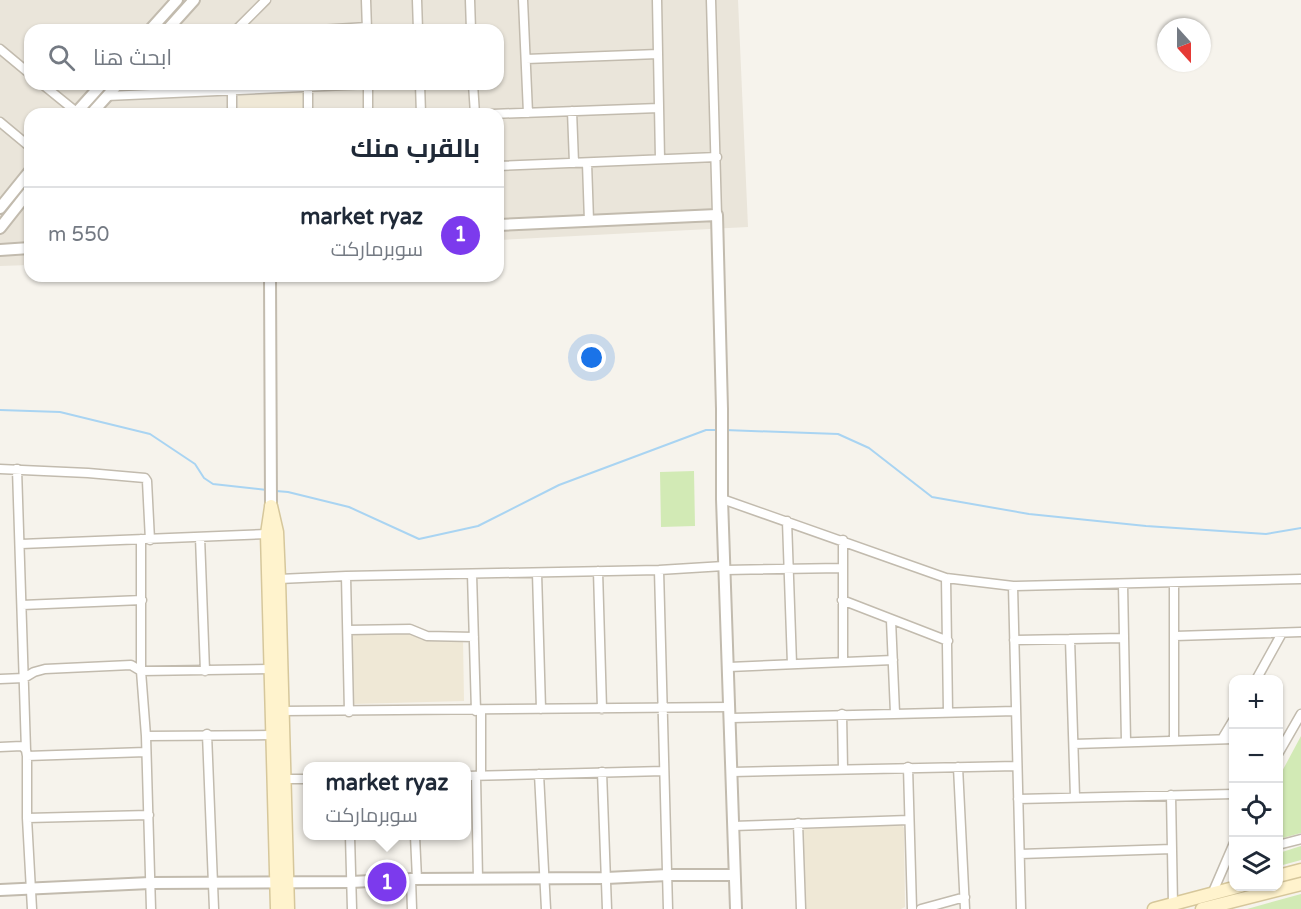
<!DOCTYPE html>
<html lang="ar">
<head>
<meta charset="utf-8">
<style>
  :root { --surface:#fff; --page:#f6f6f7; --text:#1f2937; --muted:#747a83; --line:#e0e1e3; --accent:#7c3aed }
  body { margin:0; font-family:"Varela Round",Cairo,sans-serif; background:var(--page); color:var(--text); direction:rtl }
  .controls { position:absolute; right:18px; bottom:18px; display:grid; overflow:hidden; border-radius:12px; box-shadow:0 2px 4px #0004 }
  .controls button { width:54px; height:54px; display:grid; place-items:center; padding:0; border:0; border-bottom:2px solid var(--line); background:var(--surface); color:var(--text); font:30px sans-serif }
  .compass { position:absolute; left:1157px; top:18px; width:54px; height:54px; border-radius:50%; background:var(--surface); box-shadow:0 2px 4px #0004; rotate:159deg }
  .you { position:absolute; left:592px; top:358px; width:21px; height:21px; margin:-15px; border:4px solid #fff; border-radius:50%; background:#1a73e8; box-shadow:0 0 0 9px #1a73e833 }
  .badge { display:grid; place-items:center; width:39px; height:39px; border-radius:50%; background:var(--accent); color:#fff; font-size:20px; font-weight:700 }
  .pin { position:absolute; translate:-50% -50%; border:3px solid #fff; box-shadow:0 2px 6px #0006 }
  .popup { position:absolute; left:303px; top:762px; width:168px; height:78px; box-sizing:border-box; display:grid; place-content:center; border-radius:12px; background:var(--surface); filter:drop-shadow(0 2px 4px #0005); font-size:20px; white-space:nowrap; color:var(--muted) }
  .popup b { font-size:22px; color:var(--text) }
  .popup::after { content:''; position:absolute; left:50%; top:100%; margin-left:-12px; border:12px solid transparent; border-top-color:var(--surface) }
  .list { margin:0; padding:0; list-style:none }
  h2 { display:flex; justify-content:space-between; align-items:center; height:78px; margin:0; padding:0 24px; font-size:26px }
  h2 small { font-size:20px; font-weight:400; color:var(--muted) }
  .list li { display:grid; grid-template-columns:39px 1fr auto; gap:18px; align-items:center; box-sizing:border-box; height:96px; padding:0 24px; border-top:2px solid var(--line) }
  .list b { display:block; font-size:22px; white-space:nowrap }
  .list p { margin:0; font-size:20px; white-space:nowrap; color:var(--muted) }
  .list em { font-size:20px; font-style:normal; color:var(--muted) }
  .icon { flex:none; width:33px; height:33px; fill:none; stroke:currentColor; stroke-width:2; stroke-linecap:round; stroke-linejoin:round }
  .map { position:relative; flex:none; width:1301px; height:909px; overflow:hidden; direction:ltr }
  .search { position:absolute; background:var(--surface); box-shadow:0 2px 4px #0004; left:24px; top:24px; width:480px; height:66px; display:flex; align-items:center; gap:15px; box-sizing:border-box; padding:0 21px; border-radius:18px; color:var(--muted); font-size:22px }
  .panel { position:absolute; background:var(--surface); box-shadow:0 2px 4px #0004; left:24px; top:108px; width:480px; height:174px; border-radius:18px; direction:rtl }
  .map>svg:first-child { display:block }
  .residential { fill:#eae5da; fill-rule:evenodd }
  .education { fill:#efe8d6 }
  .green { fill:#d2eab5 }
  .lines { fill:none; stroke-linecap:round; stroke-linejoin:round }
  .stream { stroke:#a9d4f2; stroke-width:2 }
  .minor-casing { stroke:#c2bbae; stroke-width:11 }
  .tertiary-casing { stroke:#c2bbae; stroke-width:14 }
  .secondary-casing { stroke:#d6c79b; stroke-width:15 }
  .minor { stroke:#fff; stroke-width:8 }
  .tertiary { stroke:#fff; stroke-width:10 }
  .secondary { stroke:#fff3cd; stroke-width:12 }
</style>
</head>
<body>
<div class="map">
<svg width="1301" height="909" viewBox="0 0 1301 909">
  <rect width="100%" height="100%" fill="#f6f3ec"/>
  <path class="residential" d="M 0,0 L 738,0 L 748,227 L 498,240 L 498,114 L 30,114 L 30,265 L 0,266 ZM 30,30 L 498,30 L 498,84 L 30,84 Z"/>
  <path class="education" d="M 306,93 L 307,114 L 239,114 L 238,95 Z
    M 408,632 L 422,640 L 463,638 L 464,701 L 353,704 L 352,634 Z
    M 902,825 L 904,828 L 905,907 L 901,909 L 805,909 L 803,829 Z"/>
  <path class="green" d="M 694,471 L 695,526 L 661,527 L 660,472 Z
    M 1301,736 L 1301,833 L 1279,839 L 1279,777 Z
    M 1301,846 L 1301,860 L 1279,866 L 1279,853 Z
    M 1301,894 L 1301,909 L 1247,909 Z"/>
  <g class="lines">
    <path class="stream" d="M 0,410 L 60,412 L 150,434 L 195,464 L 204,478 L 213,484 L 267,490
      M 725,430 L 838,434 L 869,448 L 932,497 L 1029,514 L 1146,526 L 1266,534 L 1301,528
      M 276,491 L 288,492 L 349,507 L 419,539 L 478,526 L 559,485 L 706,430 L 719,430"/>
    <defs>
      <path id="minor" d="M 366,0 L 367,30
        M 417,0 L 418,30
        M 470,0 L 471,30
        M 523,0 L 528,113
        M 657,0 L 660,159
        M 711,0 L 717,215
        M 236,30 L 266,0
        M 319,30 L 367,27
        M 0,49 L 30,74
        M 526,59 L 658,54
        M 42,84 L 79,114
        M 368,84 L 368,114
        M 420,84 L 421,114
        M 473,84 L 475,114
        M 308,87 L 308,114
        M 107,96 L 368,84
        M 572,111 L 574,163
        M 232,114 L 232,90
        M 492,114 L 659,108
        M 0,122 L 30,147
        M 587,163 L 589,221
        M 498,166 L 717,157
        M 0,469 L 88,473 L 145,478 L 147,481 L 150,540
        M 17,469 L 26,750
        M 722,499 L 946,578 L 1013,586 L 1301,579
        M 787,521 L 792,664
        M 200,537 L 205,671
        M 141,539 L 141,671 L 146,736 L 151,909
        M 843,540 L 843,662
        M 21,544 L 267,534
        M 659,570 L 668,909
        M 725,570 L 842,568
        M 598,571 L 602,709
        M 537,573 L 541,709
        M 472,574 L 476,711
        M 346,576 L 349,712
        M 946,578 L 948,712
        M 279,579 L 346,576 L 659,570 L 724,566
        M 1174,583 L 1174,740
        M 1123,584 L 1126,742
        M 1013,586 L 1021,909
        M 842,600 L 948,641
        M 22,605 L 142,600
        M 891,620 L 895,713
        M 348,630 L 410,629 L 427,636 L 474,637
        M 1175,636 L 1301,632
        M 1070,639 L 1075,797
        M 1014,640 L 1124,638
        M 729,667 L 893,660
        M 0,679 L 24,678 L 34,672 L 45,669 L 131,665 L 141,671 L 271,669
        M 1256,680 L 1282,633
        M 282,711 L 730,707
        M 481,711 L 481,775
        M 842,714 L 843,769
        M 731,718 L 1016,711
        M 207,734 L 214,909
        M 146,736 L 272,735
        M 1222,739 L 1234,719
        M 1074,744 L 1234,739
        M 0,747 L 22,746 L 26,750 L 27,756 L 27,818 L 32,909
        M 1278,754 L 1301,714
        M 27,756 L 146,752
        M 908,767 L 912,909
        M 958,767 L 965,909
        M 602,772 L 607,909
        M 732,772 L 1017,766
        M 539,774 L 546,909
        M 466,776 L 664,771
        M 476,776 L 478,879
        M 284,779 L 308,779
        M 1171,795 L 1173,905
        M 1018,799 L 1234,794
        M 27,818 L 149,815
        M 798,823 L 801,909
        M 733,826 L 909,820
        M 350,836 L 352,909
        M 415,836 L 417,879
        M 1278,845 L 1301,839
        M 1020,854 L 1172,849
        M 411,879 L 412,909
        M 1212,894 L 1234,843
        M 921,909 L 965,897"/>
      <path id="tertiary" d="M 150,30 L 177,0
        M 167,30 L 194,0
        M 75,114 L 102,84
        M 91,114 L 118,84
        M 0,208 L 30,171
        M 498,225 L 717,215 L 722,409 L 722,499 L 736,909
        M 0,228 L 30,190
        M 0,250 L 30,248
        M 270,276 L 271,506
        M 0,890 L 150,883 L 351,882 L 411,879 L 606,878 L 668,875 L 734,875"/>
      <path id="secondary" d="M 271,506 L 277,532 L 279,579 L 288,909
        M 271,507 L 267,534 L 277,909
        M 1278,876 L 1301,870
        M 1154,909 L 1241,886
        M 1202,909 L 1301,884"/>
    </defs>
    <use href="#minor" class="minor-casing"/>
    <use href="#tertiary" class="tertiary-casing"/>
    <use href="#secondary" class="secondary-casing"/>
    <use href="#minor" class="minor"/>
    <use href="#tertiary" class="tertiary"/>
    <use href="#secondary" class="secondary"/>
  </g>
</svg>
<div class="controls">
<button>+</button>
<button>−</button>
<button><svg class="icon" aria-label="locate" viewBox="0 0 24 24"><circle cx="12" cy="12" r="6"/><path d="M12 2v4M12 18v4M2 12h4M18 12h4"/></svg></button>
<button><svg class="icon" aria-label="layers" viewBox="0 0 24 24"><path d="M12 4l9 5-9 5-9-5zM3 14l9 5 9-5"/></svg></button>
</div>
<svg class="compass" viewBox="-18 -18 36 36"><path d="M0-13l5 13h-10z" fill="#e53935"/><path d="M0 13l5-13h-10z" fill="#747a83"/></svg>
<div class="you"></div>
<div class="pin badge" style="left:387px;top:882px">1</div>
<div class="popup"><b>market ryaz</b>سوبرماركت</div>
<div class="search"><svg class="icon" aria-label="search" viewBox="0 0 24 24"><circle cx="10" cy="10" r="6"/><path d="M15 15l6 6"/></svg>ابحث هنا</div>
<section class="panel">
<h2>بالقرب منك<small></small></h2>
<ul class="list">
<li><span class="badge">1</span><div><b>market ryaz</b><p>سوبرماركت</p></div><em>550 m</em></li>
</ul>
</section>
</div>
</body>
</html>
